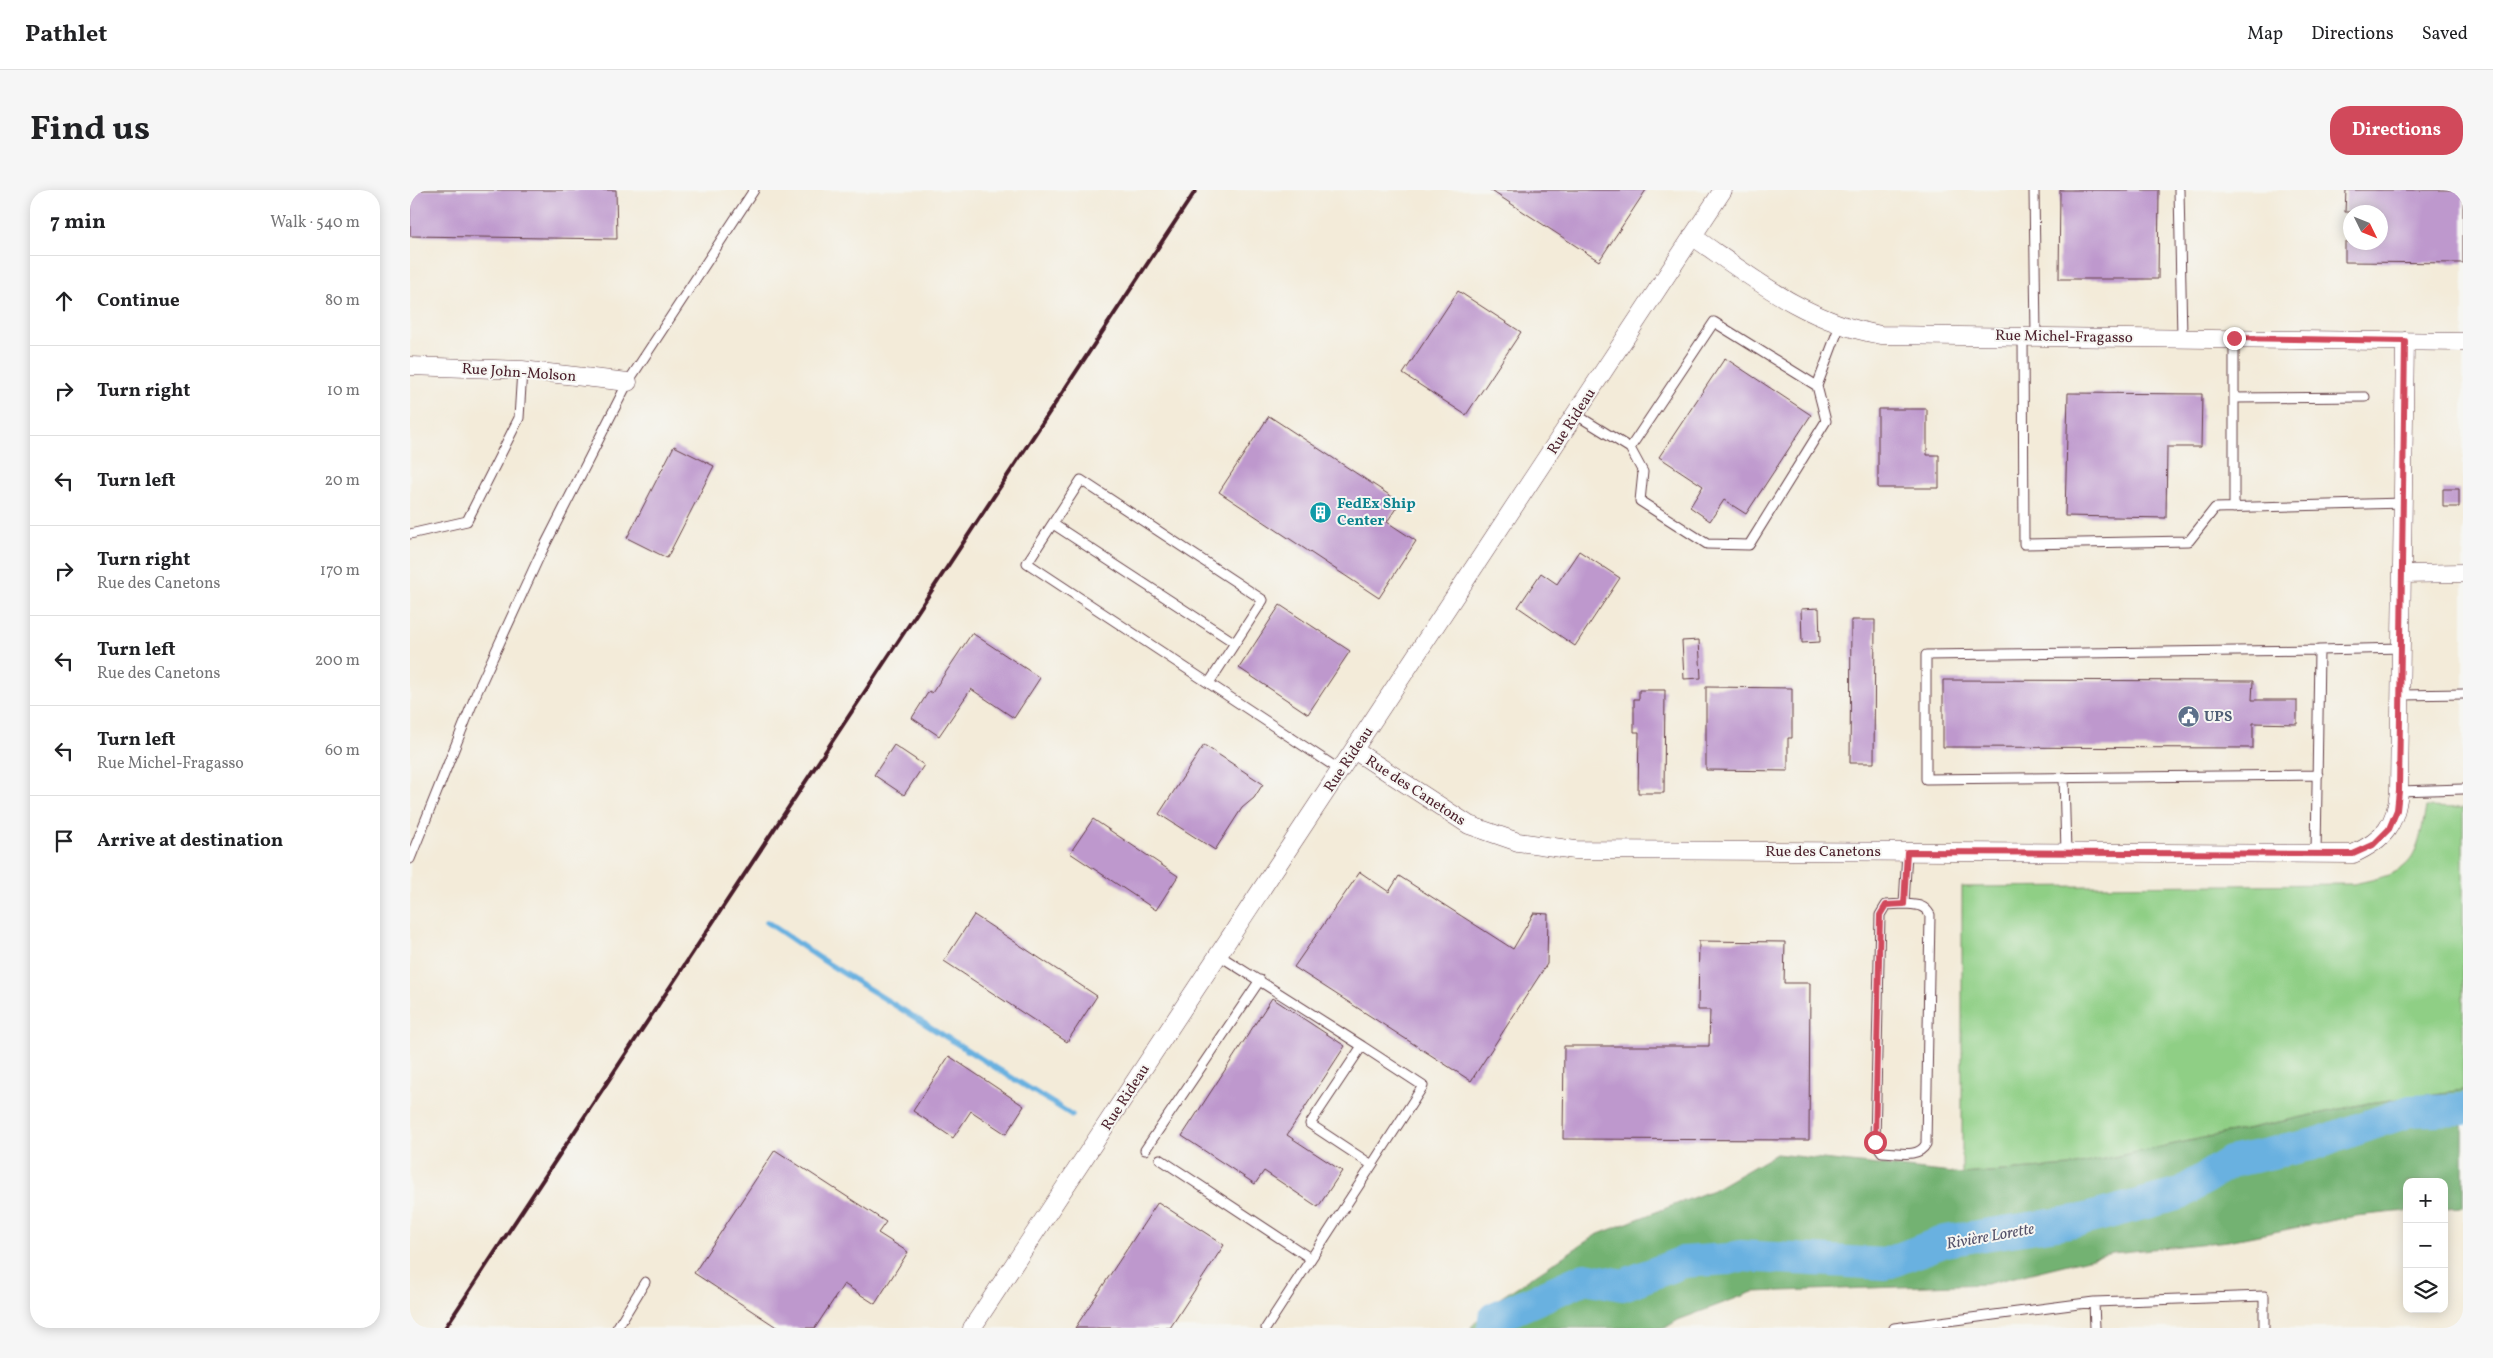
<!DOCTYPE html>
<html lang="en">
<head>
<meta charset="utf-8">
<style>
  :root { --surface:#fff; --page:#f6f6f6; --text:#202124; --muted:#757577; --line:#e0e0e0; --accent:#d1495b }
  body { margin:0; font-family:Vollkorn,serif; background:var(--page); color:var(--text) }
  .controls { position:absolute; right:15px; bottom:15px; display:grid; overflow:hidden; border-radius:10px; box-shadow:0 2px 12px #0003 }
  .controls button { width:45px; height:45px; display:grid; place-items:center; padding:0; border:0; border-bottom:1px solid var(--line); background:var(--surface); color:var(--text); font:25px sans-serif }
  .compass { position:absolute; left:1933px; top:15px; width:45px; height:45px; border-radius:50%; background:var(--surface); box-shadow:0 2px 12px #0003; rotate:133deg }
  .stop { position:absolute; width:15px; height:15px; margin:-11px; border:4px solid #d1495b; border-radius:50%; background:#fff }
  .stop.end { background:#d1495b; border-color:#fff; box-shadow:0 1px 5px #0008 }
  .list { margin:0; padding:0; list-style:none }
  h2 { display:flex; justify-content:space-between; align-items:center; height:65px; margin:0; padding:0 20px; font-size:21px }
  h2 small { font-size:16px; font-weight:400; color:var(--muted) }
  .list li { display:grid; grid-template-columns:32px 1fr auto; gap:15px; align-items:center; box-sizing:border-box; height:90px; padding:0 20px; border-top:1px solid var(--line) }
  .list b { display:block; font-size:19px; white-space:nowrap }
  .list p { margin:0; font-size:16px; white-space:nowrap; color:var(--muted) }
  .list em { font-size:16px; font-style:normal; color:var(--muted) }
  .icon { flex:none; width:28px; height:28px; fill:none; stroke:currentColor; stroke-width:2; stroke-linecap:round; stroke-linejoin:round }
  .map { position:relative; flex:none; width:2053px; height:1138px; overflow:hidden; border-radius:20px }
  header { display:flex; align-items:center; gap:30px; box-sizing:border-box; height:70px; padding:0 25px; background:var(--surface); border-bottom:1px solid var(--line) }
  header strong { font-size:24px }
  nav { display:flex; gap:28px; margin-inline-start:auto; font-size:18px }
  .intro { display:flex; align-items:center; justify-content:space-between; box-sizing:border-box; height:120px; padding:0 30px }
  h1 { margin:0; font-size:35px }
  .button { padding:12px 22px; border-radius:20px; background:var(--accent); color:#fff; font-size:18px; font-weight:700 }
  main { display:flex; gap:30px; padding:0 30px }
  aside { flex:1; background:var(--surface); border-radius:20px; box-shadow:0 2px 12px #0003 }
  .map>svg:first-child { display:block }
  .green { fill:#8fcf85; stroke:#6c7758 }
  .forest { fill:#73b272; stroke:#5e684e }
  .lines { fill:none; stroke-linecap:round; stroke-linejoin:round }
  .stream { stroke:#69b1e0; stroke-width:5.5 }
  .river { stroke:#69b1e0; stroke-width:32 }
  .building { fill:#be98cd }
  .service-casing { stroke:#633e45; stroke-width:11 }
  .minor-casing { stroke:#633e45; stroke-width:19 }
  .service { stroke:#fff; stroke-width:9 }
  .minor { stroke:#fff; stroke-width:18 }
  .rail { stroke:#4a1f2b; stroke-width:4 }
  .route { stroke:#d1495b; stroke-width:6 }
  .labels { text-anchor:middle; stroke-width:4; stroke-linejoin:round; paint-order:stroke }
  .street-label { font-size:15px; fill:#4a1f2b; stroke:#f6f6f2 }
  .culture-label { font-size:15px; font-weight:bold; fill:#0d838f; stroke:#f6f6f2; text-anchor:start }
  .service-label { font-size:15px; font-weight:bold; fill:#4e5e75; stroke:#f6f6f2; text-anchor:start }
  .water-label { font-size:16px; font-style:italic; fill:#55526a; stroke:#f6f6f2 }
</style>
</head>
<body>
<header>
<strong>Pathlet</strong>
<nav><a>Map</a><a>Directions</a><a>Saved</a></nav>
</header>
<div class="intro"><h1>Find us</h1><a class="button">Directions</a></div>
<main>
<aside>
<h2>7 min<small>Walk · 540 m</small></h2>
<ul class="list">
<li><svg class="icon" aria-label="ahead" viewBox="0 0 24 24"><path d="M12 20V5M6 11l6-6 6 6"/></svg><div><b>Continue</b></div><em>80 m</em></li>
<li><svg class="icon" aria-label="right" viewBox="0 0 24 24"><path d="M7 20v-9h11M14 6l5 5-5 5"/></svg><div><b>Turn right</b></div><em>10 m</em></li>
<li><svg class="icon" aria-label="left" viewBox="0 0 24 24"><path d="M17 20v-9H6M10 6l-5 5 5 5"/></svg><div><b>Turn left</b></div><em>20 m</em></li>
<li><svg class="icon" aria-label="right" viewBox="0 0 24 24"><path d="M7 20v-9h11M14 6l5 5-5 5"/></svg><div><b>Turn right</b><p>Rue des Canetons</p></div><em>170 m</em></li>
<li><svg class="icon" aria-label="left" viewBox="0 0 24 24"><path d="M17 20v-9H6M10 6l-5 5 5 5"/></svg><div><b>Turn left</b><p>Rue des Canetons</p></div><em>200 m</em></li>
<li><svg class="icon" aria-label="left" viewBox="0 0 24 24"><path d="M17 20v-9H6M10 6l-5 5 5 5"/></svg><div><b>Turn left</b><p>Rue Michel-Fragasso</p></div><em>60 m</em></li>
<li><svg class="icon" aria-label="arrive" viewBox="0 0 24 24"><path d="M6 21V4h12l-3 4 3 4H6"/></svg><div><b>Arrive at destination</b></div></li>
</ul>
</aside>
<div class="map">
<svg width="2053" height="1138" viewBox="0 0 2053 1138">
  <rect width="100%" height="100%" fill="#f6f6f2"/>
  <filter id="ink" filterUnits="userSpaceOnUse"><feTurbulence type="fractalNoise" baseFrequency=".02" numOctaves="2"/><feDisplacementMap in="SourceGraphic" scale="10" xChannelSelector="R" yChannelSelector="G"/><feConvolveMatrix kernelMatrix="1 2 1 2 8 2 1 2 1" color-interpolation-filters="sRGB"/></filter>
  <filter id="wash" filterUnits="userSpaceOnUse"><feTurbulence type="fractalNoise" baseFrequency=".0096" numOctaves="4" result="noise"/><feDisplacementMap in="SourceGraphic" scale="20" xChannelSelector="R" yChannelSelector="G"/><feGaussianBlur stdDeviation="1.12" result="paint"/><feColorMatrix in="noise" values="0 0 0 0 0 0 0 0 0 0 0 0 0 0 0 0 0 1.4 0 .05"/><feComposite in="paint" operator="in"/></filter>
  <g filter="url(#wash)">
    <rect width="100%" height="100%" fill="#f3ebd9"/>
    <path class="green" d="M 2016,617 L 2053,618 L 2053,900 L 1959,913 L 1661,976 L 1552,984 L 1552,697 L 1943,694 C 2002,682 2006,675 2016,617 Z"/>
    <path class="forest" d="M 2053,900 L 2053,1017 L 2034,1018 L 2034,992 L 1997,992 L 1997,1021 L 1945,1026 L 1818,1051 L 1703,1063 L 1576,1094 L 1343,1102 L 1268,1130 L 1255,1138 L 1060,1138 L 1087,1110 L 1186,1045 L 1303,1000 L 1366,964 L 1552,984 L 1661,976 L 1959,913 Z"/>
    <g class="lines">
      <path class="stream" d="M 357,732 L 417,773 L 662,925"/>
      <path class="river" d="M 1083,1138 L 1084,1128 L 1175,1088 L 1213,1095 L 1273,1072 L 1319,1069 L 1330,1066 L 1475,1074 L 1535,1051 L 1672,1030 L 1770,1004 L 1820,972 L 1905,954 L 2000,921 L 2053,919"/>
    </g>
    <g id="blocks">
      <path class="building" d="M 0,0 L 206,0 L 207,49 L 0,46 Z
        M 1080,0 L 1236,0 L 1189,71 Z
        M 1650,0 L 1749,0 L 1748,89 L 1649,89 Z
        M 1936,0 L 2053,0 L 2053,73 L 1935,72 L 1935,52 L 1970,52 L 1970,22 L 1935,22 Z
        M 1048,101 L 1111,142 L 1056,225 L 993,184 Z
        M 1315,168 L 1401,225 L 1336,324 L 1314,310 L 1300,331 L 1280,317 L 1293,296 L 1249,267 Z
        M 1658,203 L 1792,204 L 1791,257 L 1757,257 L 1756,328 L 1655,326 Z
        M 1468,219 L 1517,219 L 1517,265 L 1529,265 L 1529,298 L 1468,298 Z
        M 859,226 L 990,312 L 977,332 L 1006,351 L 969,408 L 809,302 Z
        M 264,256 L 304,276 L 257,368 L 217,348 Z
        M 2033,299 L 2049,299 L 2049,317 L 2033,317 Z
        M 1169,361 L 1210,388 L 1165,456 L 1108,417 L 1131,383 L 1147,394 Z
        M 870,415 L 940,461 L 898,524 L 829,478 Z
        M 1409,418 L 1410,452 L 1392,453 L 1391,419 Z
        M 1441,430 L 1465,430 L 1464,573 L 1440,573 Z
        M 562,443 L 630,488 L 604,528 L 561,499 L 529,546 L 502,528 L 519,501 L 522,503 Z
        M 1289,450 L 1291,488 L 1274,489 L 1272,451 Z
        M 1533,490 L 1843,491 L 1842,510 L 1887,510 L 1887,534 L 1843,533 L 1843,558 L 1533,557 Z
        M 1296,497 L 1382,498 L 1382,548 L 1378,548 L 1378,581 L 1296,580 Z
        M 1229,500 L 1255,500 L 1254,603 L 1228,603 L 1229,542 L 1224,542 L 1224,509 L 1229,509 Z
        M 484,555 L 514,575 L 494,605 L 464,585 Z
        M 794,555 L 853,594 L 844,608 L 832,618 L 805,660 L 749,624 Z
        M 683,629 L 768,686 L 746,720 L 660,663 Z
        M 950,682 L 979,702 L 989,686 L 1103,759 L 1124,723 L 1138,724 L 1137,774 L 1061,891 L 884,777 Z
        M 564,725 L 687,806 L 657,852 L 534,771 Z
        M 1289,751 L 1375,752 L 1374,793 L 1400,793 L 1399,950 L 1153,949 L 1154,856 L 1299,856 L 1300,820 L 1288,820 Z
        M 862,808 L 935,856 L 877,945 L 932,981 L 908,1017 L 854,981 L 845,994 L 772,946 Z
        M 539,866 L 614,916 L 596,944 L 561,921 L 543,948 L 503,921 Z
        M 365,960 L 476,1032 L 468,1043 L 498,1062 L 465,1114 L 434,1094 L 405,1138 L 368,1138 L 284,1083 Z
        M 748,1012 L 814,1055 L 760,1138 L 665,1138 Z"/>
    </g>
  </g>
  <g filter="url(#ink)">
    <use href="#blocks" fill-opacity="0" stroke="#633e45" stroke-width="1"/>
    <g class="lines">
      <defs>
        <path id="service" d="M 1624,0 L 1626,146
          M 1769,0 L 1772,147
          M 1613,146 L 1614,354 L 1779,351 L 1805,318 L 1994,313
          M 1824,208 L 1955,207
          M 1165,224 L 1220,258 L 1304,132 L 1407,196 L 1430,135
          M 1220,258 L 1233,282 L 1230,311 L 1297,354 L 1339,355 L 1416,231 L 1407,196
          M 1824,318 L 1824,148
          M 643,334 L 825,453
          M 0,344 L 57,331 L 109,228 L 112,180
          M 1909,460 L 1992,458
          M 799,493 L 853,410 L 671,290 L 617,373 L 930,580
          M 1992,505 L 2053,504
          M 1654,587 L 1656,663
          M 1989,601 L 2053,599
          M 1906,664 L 1909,460 L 1516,465 L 1516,589 L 1908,585
          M 0,669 L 67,502 L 129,367 L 218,192 L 344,0
          M 1494,714 L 1476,715 L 1470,725 L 1465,952 L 1472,962 C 1487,962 1508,969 1516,954 L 1520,725 C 1514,714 1506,715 1494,714 L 1497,662
          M 807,764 L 952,856 L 900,934 L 962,975 L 1013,896 L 952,856
          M 735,960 L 850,790
          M 750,969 L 900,1068
          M 207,1138 L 235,1092
          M 856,1138 L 962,975
          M 1484,1138 L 1684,1112
          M 1685,1138 L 1684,1112 L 1854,1106 L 1854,1138"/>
        <path id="minor" d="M 1282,46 C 1343,88 1396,132 1471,145 L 2053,152
          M 0,176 L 112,180 L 218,192
          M 1993,384 L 2053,383
          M 944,560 L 1059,635 L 1108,652 L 1165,660 L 1943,664 C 1974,650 1986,635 1989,601 L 1995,151
          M 562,1138 L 1313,0"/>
      </defs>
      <use href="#service" class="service-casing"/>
      <use href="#minor" class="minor-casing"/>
      <use href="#service" class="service"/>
      <use href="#minor" class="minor"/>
      <path class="rail" d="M 35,1138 L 786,0"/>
    </g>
  </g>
  <g class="lines" filter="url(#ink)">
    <path class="route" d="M 1465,952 L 1470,725 L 1476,715 L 1494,714 L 1497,662 L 1943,664 L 1963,655 L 1979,639 L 1987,620 L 1989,601 L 1995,151 L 1824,148"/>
  </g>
  <defs>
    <symbol id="building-disc" viewBox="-11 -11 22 22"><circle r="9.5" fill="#0f9aa8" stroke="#f6f6f2"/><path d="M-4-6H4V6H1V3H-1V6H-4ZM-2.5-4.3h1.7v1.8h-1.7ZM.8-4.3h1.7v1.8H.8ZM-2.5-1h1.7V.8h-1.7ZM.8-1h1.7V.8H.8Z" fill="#fff"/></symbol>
    <symbol id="civic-disc" viewBox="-11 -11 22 22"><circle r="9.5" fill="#5c6f8a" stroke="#f6f6f2"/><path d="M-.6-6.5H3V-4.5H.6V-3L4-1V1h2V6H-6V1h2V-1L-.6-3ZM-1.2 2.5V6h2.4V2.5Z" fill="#fff"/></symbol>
  </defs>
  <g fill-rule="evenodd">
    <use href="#building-disc" x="898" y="310" width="25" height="25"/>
    <use href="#civic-disc" x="1766" y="514" width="25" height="25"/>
  </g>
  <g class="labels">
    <g class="street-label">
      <text transform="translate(1654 146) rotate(1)" y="5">Rue Michel-Fragasso</text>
      <text transform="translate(109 182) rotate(4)" y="5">Rue John-Molson</text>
      <text transform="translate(1161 231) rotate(-57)" y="5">Rue Rideau</text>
      <text transform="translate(938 569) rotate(-56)" y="5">Rue Rideau</text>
      <text transform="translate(1006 600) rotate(33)" y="5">Rue des Canetons</text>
      <text x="1413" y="666">Rue des Canetons</text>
      <text transform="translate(715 907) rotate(-57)" y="5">Rue Rideau</text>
    </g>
    <g class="culture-label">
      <text x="927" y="318">FedEx Ship<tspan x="927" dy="17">Center</tspan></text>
    </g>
    <g class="service-label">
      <text x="1794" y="531">UPS</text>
    </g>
    <g class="water-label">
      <text transform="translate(1580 1045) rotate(-10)" y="6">Rivière Lorette</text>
    </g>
  </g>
</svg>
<div class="controls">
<button>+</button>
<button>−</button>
<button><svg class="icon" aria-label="layers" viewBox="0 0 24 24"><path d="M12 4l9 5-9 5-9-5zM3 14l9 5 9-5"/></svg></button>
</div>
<svg class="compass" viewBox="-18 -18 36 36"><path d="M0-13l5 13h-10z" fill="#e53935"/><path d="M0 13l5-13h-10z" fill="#757577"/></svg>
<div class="stop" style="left:1465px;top:952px"></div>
<div class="stop end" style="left:1824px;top:148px"></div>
</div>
</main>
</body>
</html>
